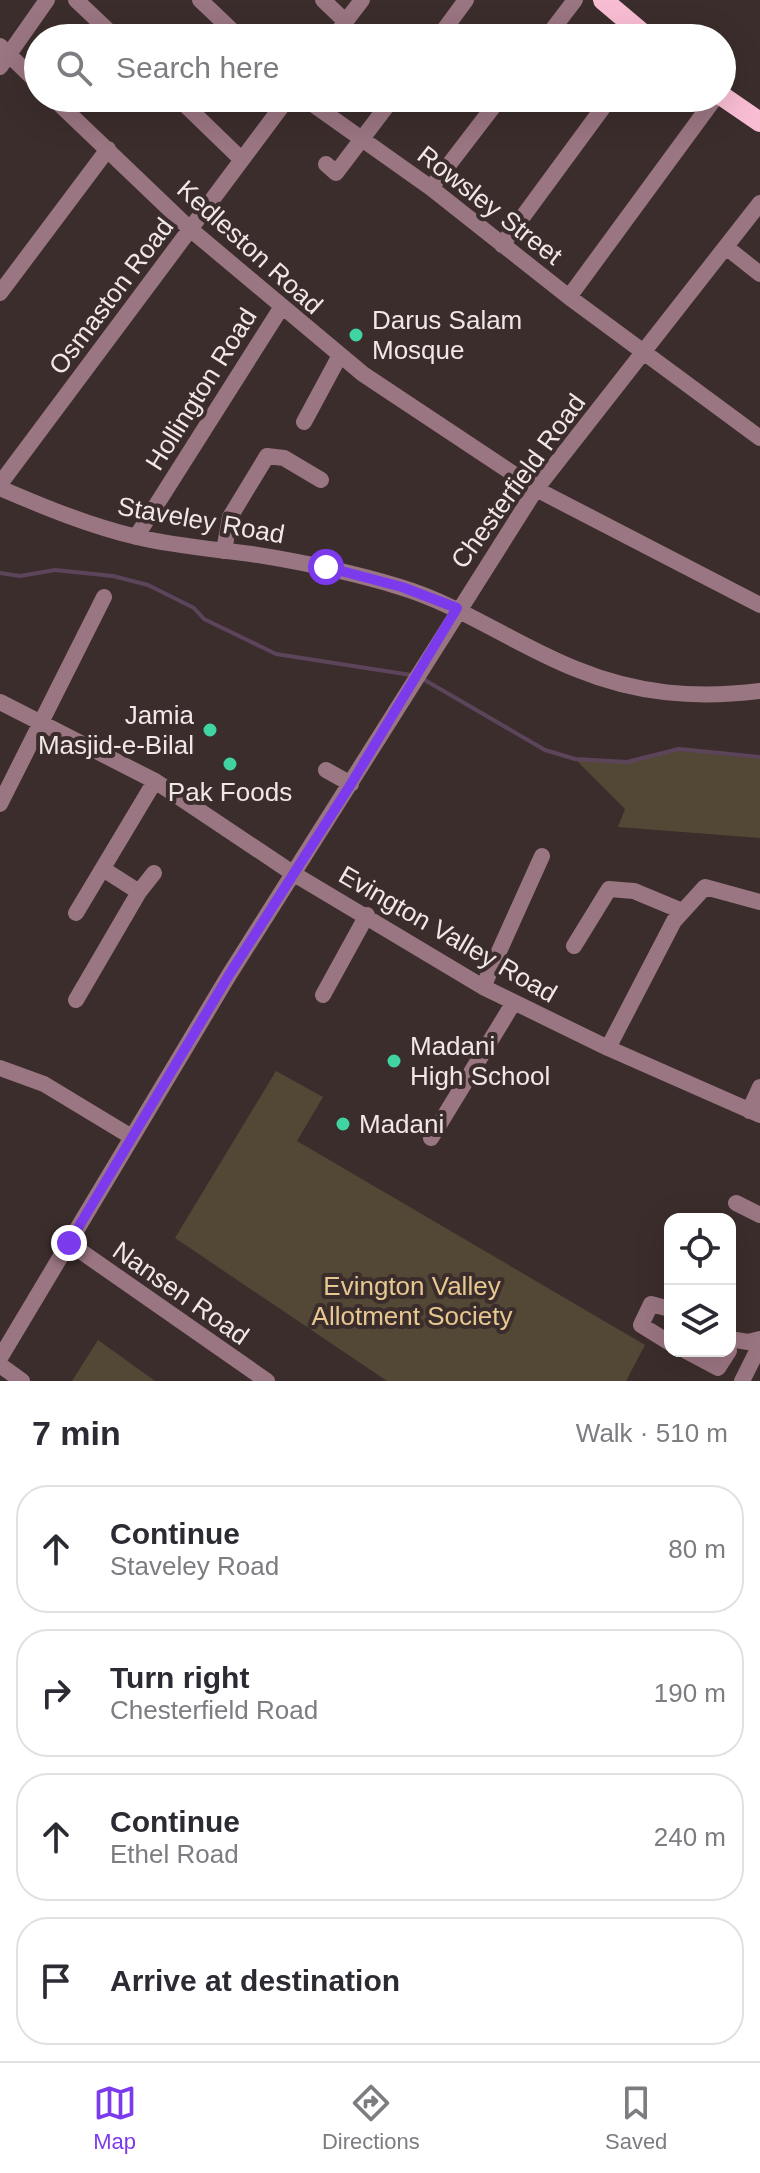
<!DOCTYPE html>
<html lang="en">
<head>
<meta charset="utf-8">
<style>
  :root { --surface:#fff; --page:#f7f7f7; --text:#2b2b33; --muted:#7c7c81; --line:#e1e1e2; --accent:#7c3aed }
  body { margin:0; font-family:Helvetica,sans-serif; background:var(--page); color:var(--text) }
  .controls { position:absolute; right:24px; bottom:24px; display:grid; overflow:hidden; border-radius:16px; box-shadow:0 8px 32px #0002 }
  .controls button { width:72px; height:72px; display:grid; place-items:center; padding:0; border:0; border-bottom:2px solid var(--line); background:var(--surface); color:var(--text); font:40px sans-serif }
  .stop { position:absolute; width:24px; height:24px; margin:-18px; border:6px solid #7c3aed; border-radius:50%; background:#fff }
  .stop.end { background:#7c3aed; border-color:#fff; box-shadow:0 2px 8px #0008 }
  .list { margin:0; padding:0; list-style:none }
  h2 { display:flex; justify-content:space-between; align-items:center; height:104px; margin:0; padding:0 32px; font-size:34px }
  h2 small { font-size:26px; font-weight:400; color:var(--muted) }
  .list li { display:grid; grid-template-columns:52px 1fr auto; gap:24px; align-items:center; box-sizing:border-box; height:128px; margin:0 16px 16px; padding:0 16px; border:2px solid var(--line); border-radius:32px }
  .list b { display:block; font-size:30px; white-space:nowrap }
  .list p { margin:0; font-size:26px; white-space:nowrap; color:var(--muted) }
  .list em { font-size:26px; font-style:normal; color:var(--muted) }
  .icon { flex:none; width:44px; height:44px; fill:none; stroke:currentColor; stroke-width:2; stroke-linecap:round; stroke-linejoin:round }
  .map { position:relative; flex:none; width:760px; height:1381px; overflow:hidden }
  .search { position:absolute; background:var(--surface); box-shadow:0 8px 32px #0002; left:24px; right:24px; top:24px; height:88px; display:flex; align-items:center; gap:20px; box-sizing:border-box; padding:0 28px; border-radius:44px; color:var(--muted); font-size:30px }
  .sheet { height:680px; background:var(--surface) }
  nav { display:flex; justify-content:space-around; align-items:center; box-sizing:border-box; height:112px; border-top:2px solid var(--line); background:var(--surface); font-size:22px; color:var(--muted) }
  nav a { display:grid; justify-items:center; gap:4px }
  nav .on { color:var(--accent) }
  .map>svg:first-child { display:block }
  .green { fill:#534835 }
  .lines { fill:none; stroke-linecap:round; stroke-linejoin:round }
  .stream { stroke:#5c445b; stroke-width:4 }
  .minor { stroke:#9a7582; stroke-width:16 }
  .major { stroke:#f9bdd3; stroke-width:20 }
  .route { stroke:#7c3aed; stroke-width:10 }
  .poi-dot { fill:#3fd4a2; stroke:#3b2d2c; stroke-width:3 }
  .labels { text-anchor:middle; stroke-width:8; stroke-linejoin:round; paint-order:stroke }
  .street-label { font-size:26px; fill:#f0e7e6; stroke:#3b2d2c }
  .poi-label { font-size:26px; fill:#f0e7e6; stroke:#3b2d2c; text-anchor:start }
  .park-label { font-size:26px; fill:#e7c790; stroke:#3b2d2c }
</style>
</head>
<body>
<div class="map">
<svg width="760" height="1381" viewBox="0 0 760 1381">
  <rect width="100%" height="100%" fill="#3b2d2c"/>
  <path class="green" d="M 679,749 L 760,757 L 760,838 L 618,827 L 625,809 L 575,759 L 627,762 Z
    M 276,1071 L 323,1097 L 297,1141 L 645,1345 L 626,1381 L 387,1381 L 175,1238 Z
    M 98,1340 L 155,1381 L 72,1381 Z"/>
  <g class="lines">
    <path class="stream" d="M 0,573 L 20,576 L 55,570 L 113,576 L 148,585 L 194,608 L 204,619 L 276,654 L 411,675
      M 423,679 L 545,750 L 575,759 L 627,762 L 679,749 L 760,757"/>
    <path class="minor" d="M 76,0 L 116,38
      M 200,0 L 240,38
      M 323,0 L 346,22
      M 333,38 L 362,0
      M 438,38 L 466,0
      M 546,38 L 575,0
      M 0,46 L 38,83
      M 0,67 L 47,0
      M 53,98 L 190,229 L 363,374 L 536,489 L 760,605
      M 178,98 L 241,159
      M 304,98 L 431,188 L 569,297 L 760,438
      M 326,164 L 336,173 L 393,98
      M 431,188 L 500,98
      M 502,245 L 610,98
      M 726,247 L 760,274
      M 0,293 L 108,149
      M 569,297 L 715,98
      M 304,422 L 339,357
      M 0,484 L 288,98
      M 0,488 C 44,507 90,526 137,537 C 175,546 213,549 251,554 C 302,562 351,572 400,587 C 463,606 515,645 576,669 C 637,694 695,699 760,691
      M 136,537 L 281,308
      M 224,551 L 230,517 L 267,456 L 284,458 L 321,480
      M 0,702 L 155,781 L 294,874 L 483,987 L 608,1048 L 760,1115
      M 326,770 L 351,784
      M 0,804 L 104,597
      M 103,869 L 139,892
      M 76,913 L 155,781
      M 574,946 L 609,889 L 634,891 L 682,911
      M 483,987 L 542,856
      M 323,995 L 367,915
      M 76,1000 L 139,892 L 154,873
      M 608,1048 L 674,921 L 705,887 L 760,902
      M 0,1068 L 44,1084 L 130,1136
      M 749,1111 L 760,1087
      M 431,1138 L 514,1002
      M 736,1203 L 760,1215
      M 69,1243 L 267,1381
      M 670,1309 L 651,1304 L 641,1325 L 670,1343
      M 730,1339 L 748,1342 L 760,1339
      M 686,1351 L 718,1368 L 729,1351
      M 0,1358 L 229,975 L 536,489 L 760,203
      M 0,1365 L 22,1381
      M 742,1381 L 760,1345"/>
    <path class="major" d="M 603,0 L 648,38
      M 722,96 L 760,122"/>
  </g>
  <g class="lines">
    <path class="route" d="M 69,1243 L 229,975 L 351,784 L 457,608 L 402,587 L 326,567"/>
  </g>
  <g class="poi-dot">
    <circle cx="356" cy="335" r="8"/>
    <circle cx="210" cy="730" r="8"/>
    <circle cx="230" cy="764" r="8"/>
    <circle cx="394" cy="1061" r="8"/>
    <circle cx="343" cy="1124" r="8"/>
  </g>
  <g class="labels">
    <g class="street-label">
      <text transform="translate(490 205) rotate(38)" y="9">Rowsley Street</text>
      <text transform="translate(250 247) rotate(42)" y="9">Kedleston Road</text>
      <text transform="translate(111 296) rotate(-53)" y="9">Osmaston Road</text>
      <text transform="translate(201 389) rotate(-58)" y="9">Hollington Road</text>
      <text transform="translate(518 481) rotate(-54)" y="9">Chesterfield Road</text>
      <text transform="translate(201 520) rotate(10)" y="9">Staveley Road</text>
      <text transform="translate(448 934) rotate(30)" y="9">Evington Valley Road</text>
      <text transform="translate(181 1293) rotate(35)" y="9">Nansen Road</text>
    </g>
    <g class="poi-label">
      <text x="372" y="329">Darus Salam<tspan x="372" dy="30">Mosque</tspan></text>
      <text x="194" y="724" text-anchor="end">Jamia<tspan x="194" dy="30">Masjid-e-Bilal</tspan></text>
      <text x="230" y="801" text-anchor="middle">Pak Foods</text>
      <text x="410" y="1055">Madani<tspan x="410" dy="30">High School</tspan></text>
      <text x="359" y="1133">Madani</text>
    </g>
    <g class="park-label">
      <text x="412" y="1295">Evington Valley<tspan x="412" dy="30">Allotment Society</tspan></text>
    </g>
  </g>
</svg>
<div class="controls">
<button><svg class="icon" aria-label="locate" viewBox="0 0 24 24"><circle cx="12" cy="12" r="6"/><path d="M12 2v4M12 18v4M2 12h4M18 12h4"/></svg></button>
<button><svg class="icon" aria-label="layers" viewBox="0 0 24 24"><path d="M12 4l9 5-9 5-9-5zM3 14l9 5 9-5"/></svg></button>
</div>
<div class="stop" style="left:326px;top:567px"></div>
<div class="stop end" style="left:69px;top:1243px"></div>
<div class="search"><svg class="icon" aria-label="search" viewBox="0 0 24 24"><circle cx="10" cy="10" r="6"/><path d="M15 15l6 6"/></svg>Search here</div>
</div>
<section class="sheet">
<h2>7 min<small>Walk · 510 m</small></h2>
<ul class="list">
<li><svg class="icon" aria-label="ahead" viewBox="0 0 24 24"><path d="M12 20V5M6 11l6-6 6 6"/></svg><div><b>Continue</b><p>Staveley Road</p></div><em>80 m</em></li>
<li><svg class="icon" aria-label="right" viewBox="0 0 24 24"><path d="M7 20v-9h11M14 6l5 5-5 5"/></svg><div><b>Turn right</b><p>Chesterfield Road</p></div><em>190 m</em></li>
<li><svg class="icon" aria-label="ahead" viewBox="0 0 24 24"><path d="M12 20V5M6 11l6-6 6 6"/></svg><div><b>Continue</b><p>Ethel Road</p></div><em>240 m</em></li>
<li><svg class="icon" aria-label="arrive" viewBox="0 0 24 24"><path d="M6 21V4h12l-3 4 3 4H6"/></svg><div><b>Arrive at destination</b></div></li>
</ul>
</section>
<nav>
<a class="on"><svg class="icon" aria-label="map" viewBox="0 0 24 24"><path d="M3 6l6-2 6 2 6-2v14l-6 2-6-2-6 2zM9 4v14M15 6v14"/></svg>Map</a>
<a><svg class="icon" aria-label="directions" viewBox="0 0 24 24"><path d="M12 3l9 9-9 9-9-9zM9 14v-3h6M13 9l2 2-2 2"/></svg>Directions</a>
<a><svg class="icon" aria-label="saved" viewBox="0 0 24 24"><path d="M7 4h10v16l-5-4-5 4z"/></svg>Saved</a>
</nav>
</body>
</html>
